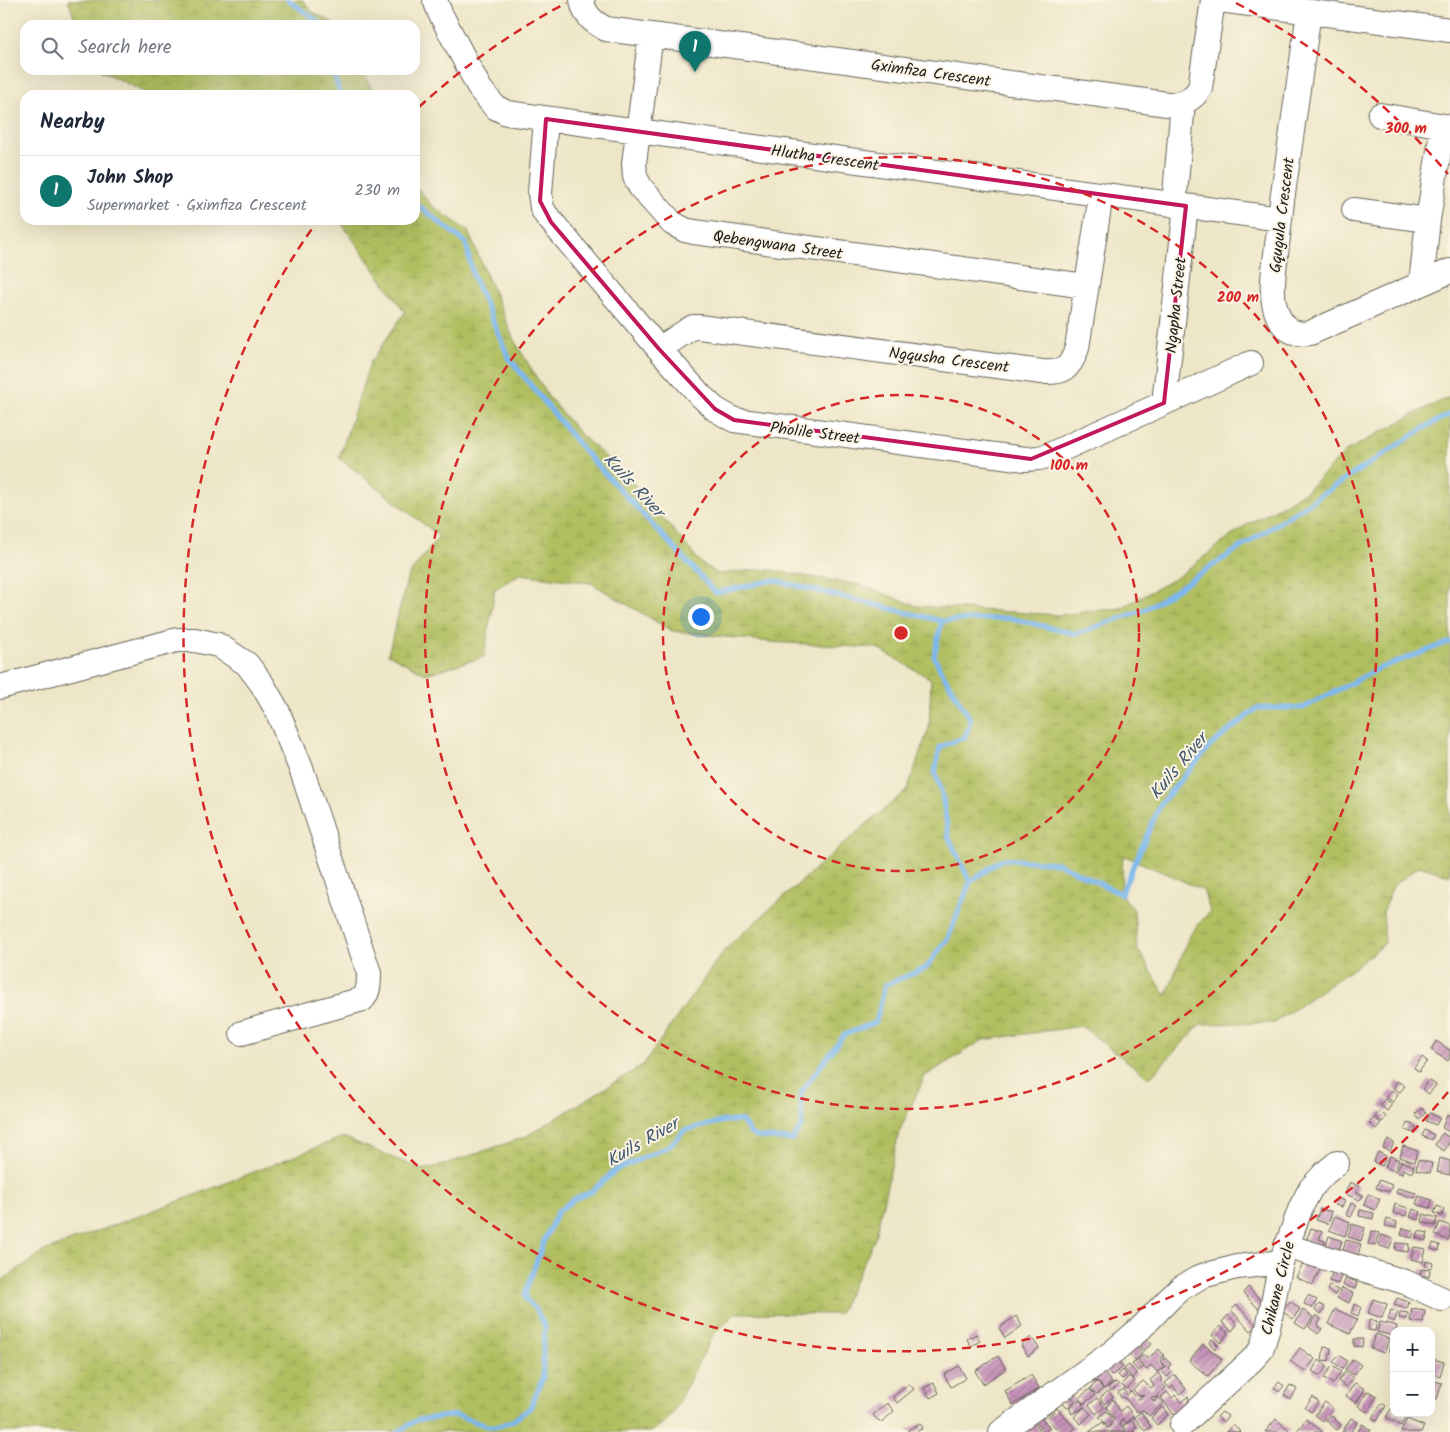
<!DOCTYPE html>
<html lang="en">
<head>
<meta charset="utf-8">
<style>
  :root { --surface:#fff; --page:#f2f2f3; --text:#1f2937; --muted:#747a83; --line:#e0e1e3; --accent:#0f766e }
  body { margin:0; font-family:Kalam,sans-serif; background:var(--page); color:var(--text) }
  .controls { position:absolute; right:15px; bottom:15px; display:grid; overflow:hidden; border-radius:10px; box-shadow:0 5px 20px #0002 }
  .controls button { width:45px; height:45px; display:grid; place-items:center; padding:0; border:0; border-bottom:1px solid var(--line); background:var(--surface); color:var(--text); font:25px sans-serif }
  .you { position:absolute; left:700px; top:616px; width:18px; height:18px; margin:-12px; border:4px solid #fff; border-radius:50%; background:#1a73e8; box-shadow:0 0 0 8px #1a73e833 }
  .badge { display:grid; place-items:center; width:32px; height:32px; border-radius:50%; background:var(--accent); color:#fff; font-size:16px; font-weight:700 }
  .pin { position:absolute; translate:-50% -41px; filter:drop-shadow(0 1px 2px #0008) }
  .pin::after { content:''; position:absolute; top:26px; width:18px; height:15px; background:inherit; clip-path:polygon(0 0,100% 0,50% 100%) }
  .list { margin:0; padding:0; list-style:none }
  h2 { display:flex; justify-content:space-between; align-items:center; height:65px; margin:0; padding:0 20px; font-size:21px }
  h2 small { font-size:16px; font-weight:400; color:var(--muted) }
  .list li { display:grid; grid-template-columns:32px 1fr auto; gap:15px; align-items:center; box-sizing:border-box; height:70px; padding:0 20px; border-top:1px solid var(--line) }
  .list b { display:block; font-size:19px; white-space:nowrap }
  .list p { margin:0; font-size:16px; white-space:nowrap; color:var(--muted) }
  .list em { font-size:16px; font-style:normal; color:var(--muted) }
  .icon { flex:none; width:28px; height:28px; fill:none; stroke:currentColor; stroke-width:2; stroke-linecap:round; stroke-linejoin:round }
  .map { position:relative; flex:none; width:1450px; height:1432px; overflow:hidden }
  .search { position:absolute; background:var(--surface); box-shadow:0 5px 20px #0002; left:20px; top:20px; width:400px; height:55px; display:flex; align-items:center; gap:12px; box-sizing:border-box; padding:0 18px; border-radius:15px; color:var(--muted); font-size:19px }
  .panel { position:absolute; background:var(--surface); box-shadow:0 5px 20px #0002; left:20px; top:90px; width:400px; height:135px; border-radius:15px }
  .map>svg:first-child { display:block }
  .wetland { fill:url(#wetland-marsh); stroke:#666e3e; fill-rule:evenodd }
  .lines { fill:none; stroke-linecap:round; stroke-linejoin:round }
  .stream { stroke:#7cb7ee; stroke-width:5 }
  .building { fill:url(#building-hatch) }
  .minor-casing { stroke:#656358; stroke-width:26 }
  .minor { stroke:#fff; stroke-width:24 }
  .marked { fill:none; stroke:#c2185b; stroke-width:4; stroke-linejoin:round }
  .ring { fill:none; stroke:#d62828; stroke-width:2.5; stroke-dasharray:9 6 }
  .labels { text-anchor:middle; stroke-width:4; stroke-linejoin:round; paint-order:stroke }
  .street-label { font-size:16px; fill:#1c1c1c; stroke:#fcf5e5 }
  .water-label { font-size:18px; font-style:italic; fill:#425a70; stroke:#fcf5e5 }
  .centre { fill:#d62828; stroke:#fcf5e5; stroke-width:2.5 }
  .ring-label { font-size:15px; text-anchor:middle; font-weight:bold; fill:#d62828; stroke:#fcf5e5; stroke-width:4; stroke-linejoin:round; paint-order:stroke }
</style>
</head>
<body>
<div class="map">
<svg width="1450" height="1432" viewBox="0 0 1450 1432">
  <defs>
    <pattern id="wetland-marsh" width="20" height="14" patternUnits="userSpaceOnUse" patternTransform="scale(1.25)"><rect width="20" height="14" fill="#b1bf61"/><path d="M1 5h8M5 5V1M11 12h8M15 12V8" fill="none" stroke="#98a454"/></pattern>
    <pattern id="building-hatch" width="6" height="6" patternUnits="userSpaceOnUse" patternTransform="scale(1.25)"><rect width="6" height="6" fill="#c793b9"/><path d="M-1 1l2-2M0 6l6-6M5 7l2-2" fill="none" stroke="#a17796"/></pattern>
  </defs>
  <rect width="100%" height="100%" fill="#fcf5e5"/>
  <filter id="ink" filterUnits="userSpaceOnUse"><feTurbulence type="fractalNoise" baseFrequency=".02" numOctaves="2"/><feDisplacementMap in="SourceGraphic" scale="10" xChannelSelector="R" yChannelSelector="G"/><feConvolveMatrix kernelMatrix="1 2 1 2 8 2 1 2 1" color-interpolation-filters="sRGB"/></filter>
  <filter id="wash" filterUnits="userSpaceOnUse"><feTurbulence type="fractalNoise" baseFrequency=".0096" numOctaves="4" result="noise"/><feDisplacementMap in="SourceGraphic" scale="20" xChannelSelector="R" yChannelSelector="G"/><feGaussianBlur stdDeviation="1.12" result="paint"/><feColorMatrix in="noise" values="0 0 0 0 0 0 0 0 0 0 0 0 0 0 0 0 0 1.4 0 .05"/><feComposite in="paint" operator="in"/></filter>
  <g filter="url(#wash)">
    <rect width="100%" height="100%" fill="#ede6c7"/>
    <path class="wetland" d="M 68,0 L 303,0 L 311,11 L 332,22 L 334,25 L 77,25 Z
      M 100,70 L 362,70 L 375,95 L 150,95 Z
      M 415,185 L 432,206 L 468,231 L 514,340 L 547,395 L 579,433 L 627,476 L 702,564 L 719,574 L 763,569 L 860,585 L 917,606 L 1057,615 L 1121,608 L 1176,578 L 1243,527 L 1280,507 L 1306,491 L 1348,450 L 1416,413 L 1450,397 L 1450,876 L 1419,866 L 1393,886 L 1383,910 L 1385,943 L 1355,967 L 1274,1023 L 1201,1024 L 1149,1078 L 1081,1026 L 983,1040 L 925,1076 L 899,1132 L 875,1238 L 839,1314 L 736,1313 L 713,1335 L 670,1418 L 651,1432 L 0,1432 L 0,1282 L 44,1251 L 195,1195 L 343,1137 L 422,1170 L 443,1165 L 525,1137 L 643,1065 L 725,949 L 848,840 L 907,790 L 929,728 L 931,679 L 877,648 L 771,642 L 672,631 L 591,583 L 520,574 L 495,589 L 484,657 L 426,674 L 388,654 L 408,576 L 439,536 L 339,458 L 370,363 L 405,312 L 339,220 L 415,220 ZM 1123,855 L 1203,890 L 1210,911 L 1190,935 L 1166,996 L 1137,948 L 1134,910 L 1121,894 Z"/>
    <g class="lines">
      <path class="stream" d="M 288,0 L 319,22 L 320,25
        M 333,70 L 340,95
        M 415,203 L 466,243 L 473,276 L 509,358 L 584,451 L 716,593 L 773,580 L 942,621 L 1010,618 L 1076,634 L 1146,609 L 1424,428 L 1450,414
        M 942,621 L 934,656 L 940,669 L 971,720 L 965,737 L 940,747 L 935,772 L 942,794 L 949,838 L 970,882
        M 398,1432 L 417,1420 L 456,1415 L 487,1426 L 500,1426 L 514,1420 L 530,1408 L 543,1378 L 543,1347 L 545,1327 L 536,1309 L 526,1300 L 525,1294 L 544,1240 L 558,1211 L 574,1199 L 591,1192 L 616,1170 L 669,1146 L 685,1130 L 725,1121 L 742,1121 L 750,1133 L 756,1137 L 792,1140 L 802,1126 L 801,1092 L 844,1035 L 876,1022 L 885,985 L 926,968 L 948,938 L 970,882 L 1002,859 L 1058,863 L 1121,894 L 1161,803 L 1209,747 L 1257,708 L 1303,708 L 1380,668 L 1450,642"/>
    </g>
    <g id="blocks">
      <path class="building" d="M 1436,1041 L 1450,1050 L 1450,1057 L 1448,1061 L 1431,1050 Z
        M 1422,1057 L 1427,1061 L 1419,1072 L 1414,1068 Z
        M 1429,1080 L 1436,1085 L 1429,1094 L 1422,1089 Z
        M 1397,1081 L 1405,1086 L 1400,1092 L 1393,1088 Z
        M 1392,1090 L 1398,1095 L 1393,1102 L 1386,1097 Z
        M 1385,1099 L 1392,1104 L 1387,1111 L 1380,1105 Z
        M 1422,1108 L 1426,1113 L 1419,1119 L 1415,1114 Z
        M 1380,1111 L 1386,1117 L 1382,1122 L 1375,1116 Z
        M 1430,1113 L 1440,1118 L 1436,1125 L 1426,1121 Z
        M 1447,1115 L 1450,1116 L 1450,1132 L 1442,1128 Z
        M 1374,1118 L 1381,1123 L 1376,1129 L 1369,1123 Z
        M 1407,1123 L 1416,1126 L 1414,1133 L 1405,1130 Z
        M 1425,1130 L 1434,1135 L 1432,1140 L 1422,1136 Z
        M 1442,1133 L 1450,1138 L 1450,1141 L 1444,1151 L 1435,1145 Z
        M 1388,1139 L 1394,1143 L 1390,1151 L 1383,1148 Z
        M 1403,1146 L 1418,1151 L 1414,1162 L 1400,1157 Z
        M 1378,1152 L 1386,1156 L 1382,1166 L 1373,1162 Z
        M 1390,1156 L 1399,1160 L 1395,1171 L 1385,1167 Z
        M 1440,1158 L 1450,1161 L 1450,1175 L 1437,1172 Z
        M 1418,1160 L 1432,1163 L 1430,1173 L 1416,1170 Z
        M 1401,1161 L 1414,1166 L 1412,1173 L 1403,1169 L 1402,1174 L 1397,1172 Z
        M 1379,1180 L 1392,1185 L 1389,1192 L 1376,1188 Z
        M 1350,1182 L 1359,1186 L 1356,1192 L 1363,1195 L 1360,1200 L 1345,1194 Z
        M 1398,1188 L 1416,1193 L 1415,1198 L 1396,1193 Z
        M 1368,1194 L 1380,1199 L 1375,1210 L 1364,1205 Z
        M 1419,1196 L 1432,1200 L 1430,1208 L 1416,1204 Z
        M 1337,1198 L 1345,1201 L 1342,1207 L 1335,1205 Z
        M 1351,1203 L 1357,1205 L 1351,1217 L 1346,1215 Z
        M 1395,1204 L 1408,1208 L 1406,1216 L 1393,1213 Z
        M 1437,1206 L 1444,1209 L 1442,1216 L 1434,1213 Z
        M 1320,1209 L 1332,1212 L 1328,1224 L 1316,1220 Z
        M 1413,1209 L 1421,1212 L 1418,1220 L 1410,1217 Z
        M 1360,1210 L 1374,1213 L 1373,1219 L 1359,1216 Z
        M 1424,1214 L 1437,1218 L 1435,1226 L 1422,1222 Z
        M 1335,1216 L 1350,1222 L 1345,1236 L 1329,1230 Z
        M 1387,1219 L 1397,1222 L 1396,1228 L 1385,1226 Z
        M 1440,1222 L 1450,1226 L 1450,1235 L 1448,1240 L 1435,1235 Z
        M 1352,1224 L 1365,1228 L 1361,1241 L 1348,1237 Z
        M 1311,1228 L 1322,1232 L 1319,1239 L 1325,1241 L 1323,1247 L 1306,1241 Z
        M 1403,1228 L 1414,1231 L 1412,1238 L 1401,1235 Z
        M 1372,1231 L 1379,1233 L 1375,1246 L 1368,1244 Z
        M 1419,1231 L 1428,1233 L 1426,1241 L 1416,1238 Z
        M 1382,1235 L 1393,1239 L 1389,1249 L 1378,1245 Z
        M 1329,1236 L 1342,1241 L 1337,1254 L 1324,1250 Z
        M 1346,1240 L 1361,1244 L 1358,1255 L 1343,1251 Z
        M 1396,1243 L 1409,1244 L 1408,1252 L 1395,1250 Z
        M 1433,1243 L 1440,1245 L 1439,1251 L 1431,1249 Z
        M 1414,1247 L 1426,1249 L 1423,1262 L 1411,1259 Z
        M 1305,1260 L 1321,1267 L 1313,1285 L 1296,1277 Z
        M 1426,1261 L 1433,1263 L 1431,1268 L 1425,1266 Z
        M 1421,1269 L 1430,1270 L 1429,1277 L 1420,1275 Z
        M 1333,1271 L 1342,1274 L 1338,1284 L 1329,1281 Z
        M 1346,1278 L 1357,1282 L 1355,1289 L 1343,1285 Z
        M 1329,1286 L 1338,1290 L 1335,1295 L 1327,1290 Z
        M 1248,1287 L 1265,1305 L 1260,1310 L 1243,1293 Z
        M 1342,1288 L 1353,1293 L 1349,1303 L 1337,1298 Z
        M 1308,1295 L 1317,1300 L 1312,1308 L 1304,1304 Z
        M 1397,1298 L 1409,1302 L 1407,1309 L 1394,1305 Z
        M 1373,1299 L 1387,1304 L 1382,1318 L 1368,1313 Z
        M 1290,1301 L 1300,1309 L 1293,1319 L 1282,1311 Z
        M 1319,1304 L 1325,1307 L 1321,1314 L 1315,1310 Z
        M 1355,1304 L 1361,1307 L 1358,1316 L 1351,1313 Z
        M 1237,1305 L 1257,1326 L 1251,1331 L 1231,1310 Z
        M 1335,1309 L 1357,1319 L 1350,1334 L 1328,1324 Z
        M 1412,1309 L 1425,1311 L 1423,1323 L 1410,1321 Z
        M 1303,1310 L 1313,1317 L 1305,1329 L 1295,1323 Z
        M 1391,1310 L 1398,1312 L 1394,1322 L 1388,1319 Z
        M 1400,1312 L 1408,1313 L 1407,1319 L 1399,1318 Z
        M 1228,1315 L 1237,1324 L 1232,1331 L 1222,1322 Z
        M 1316,1315 L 1321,1319 L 1317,1326 L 1322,1329 L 1318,1334 L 1309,1327 Z
        M 1016,1316 L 1022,1326 L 1005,1338 L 999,1328 Z
        M 1369,1320 L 1377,1322 L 1375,1331 L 1368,1330 Z
        M 1380,1322 L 1397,1326 L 1396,1331 L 1394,1331 L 1394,1336 L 1377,1332 Z
        M 1220,1326 L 1228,1333 L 1221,1343 L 1212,1335 Z
        M 976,1334 L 980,1341 L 971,1346 L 967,1339 Z
        M 1376,1334 L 1389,1339 L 1384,1353 L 1370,1348 Z
        M 1031,1337 L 1039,1348 L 1028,1356 L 1021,1345 Z
        M 1145,1337 L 1152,1344 L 1143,1351 L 1137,1344 Z
        M 1212,1339 L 1218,1345 L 1215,1349 L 1209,1343 Z
        M 1354,1339 L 1363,1339 L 1362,1347 L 1354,1346 Z
        M 1392,1339 L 1394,1339 L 1394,1352 L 1389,1351 Z
        M 1203,1344 L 1222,1359 L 1208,1376 L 1189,1361 Z
        M 1134,1345 L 1142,1354 L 1135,1361 L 1127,1351 Z
        M 1324,1347 L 1331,1348 L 1329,1361 L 1322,1360 Z
        M 1300,1348 L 1315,1359 L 1305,1372 L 1290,1361 Z
        M 1159,1349 L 1164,1356 L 1159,1360 L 1166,1367 L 1161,1361 L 1165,1358 L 1171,1364 L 1168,1368 L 1172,1372 L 1167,1377 L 1162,1371 L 1166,1367 L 1157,1372 L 1151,1365 L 1146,1370 L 1138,1359 L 1144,1355 L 1147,1359 Z
        M 1339,1355 L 1347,1361 L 1342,1369 L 1333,1362 Z
        M 998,1356 L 1006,1369 L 983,1384 L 975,1371 Z
        M 1114,1357 L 1123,1367 L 1111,1376 L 1103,1366 Z
        M 1353,1359 L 1361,1365 L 1354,1375 L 1345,1369 Z
        M 1432,1359 L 1444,1362 L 1440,1376 L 1431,1373 Z
        M 1319,1360 L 1327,1366 L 1320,1376 L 1312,1371 Z
        M 1137,1361 L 1143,1367 L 1138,1371 L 1132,1364 Z
        M 1129,1365 L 1137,1374 L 1132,1378 L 1124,1369 Z
        M 959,1366 L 966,1378 L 951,1387 L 944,1375 Z
        M 1099,1366 L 1112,1383 L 1104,1389 L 1098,1381 L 1103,1389 L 1097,1394 L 1090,1389 L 1098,1381 L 1092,1383 L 1087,1376 Z
        M 1332,1366 L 1341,1372 L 1333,1384 L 1324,1378 Z
        M 1123,1370 L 1127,1375 L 1122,1379 L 1118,1375 Z
        M 1345,1372 L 1353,1378 L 1346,1387 L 1338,1381 Z
        M 1158,1373 L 1163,1379 L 1160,1381 L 1166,1388 L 1157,1395 L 1158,1397 L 1151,1398 L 1154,1402 L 1158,1397 L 1164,1403 L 1149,1416 L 1143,1410 L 1137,1412 L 1124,1397 L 1121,1398 L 1118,1392 L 1124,1389 L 1127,1395 L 1131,1391 L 1138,1400 L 1144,1395 L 1139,1396 L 1133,1390 L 1143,1381 L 1151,1388 L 1154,1386 L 1150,1380 Z
        M 1031,1375 L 1039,1388 L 1013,1405 L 1005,1391 Z
        M 1175,1375 L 1186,1389 L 1179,1394 L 1173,1386 L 1170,1389 L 1165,1383 Z
        M 1129,1376 L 1135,1381 L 1127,1389 L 1121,1385 Z
        M 1431,1380 L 1442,1383 L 1437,1399 L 1431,1398 Z
        M 1116,1382 L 1119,1385 L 1111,1391 L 1108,1387 Z
        M 1279,1382 L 1284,1386 L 1279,1392 L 1274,1388 Z
        M 934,1383 L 939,1393 L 930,1398 L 924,1388 Z
        M 1355,1383 L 1365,1389 L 1356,1403 L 1346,1396 Z
        M 909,1384 L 914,1389 L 897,1403 L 893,1397 Z
        M 1290,1385 L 1297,1389 L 1290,1399 L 1284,1395 Z
        M 1090,1389 L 1095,1395 L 1084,1404 L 1079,1398 Z
        M 1108,1391 L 1113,1397 L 1104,1404 L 1100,1398 Z
        M 1368,1391 L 1377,1396 L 1367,1412 L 1358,1406 Z
        M 1068,1392 L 1075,1401 L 1067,1408 L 1059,1399 Z
        M 1167,1392 L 1172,1398 L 1175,1395 L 1181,1402 L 1188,1396 L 1189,1404 L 1174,1415 L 1161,1397 Z
        M 1313,1397 L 1319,1402 L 1311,1412 L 1305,1408 Z
        M 1097,1398 L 1104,1407 L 1096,1414 L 1089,1405 Z
        M 1113,1399 L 1120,1411 L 1126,1406 L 1134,1417 L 1141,1412 L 1151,1427 L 1145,1431 L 1134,1417 L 1126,1423 L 1123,1419 L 1119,1424 L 1125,1432 L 1089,1432 L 1103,1422 L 1107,1428 L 1111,1425 L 1110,1423 L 1115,1419 L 1106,1407 Z
        M 1081,1400 L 1084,1407 L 1072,1414 L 1069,1407 Z
        M 1325,1402 L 1333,1408 L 1323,1421 L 1315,1415 Z
        M 887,1403 L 894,1411 L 881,1423 L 873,1415 Z
        M 1382,1403 L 1386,1406 L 1377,1421 L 1372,1418 Z
        M 1084,1407 L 1091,1414 L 1081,1424 L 1074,1417 Z
        M 1162,1407 L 1168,1414 L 1157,1425 L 1151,1418 Z
        M 1057,1408 L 1075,1428 L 1071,1432 L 1059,1432 L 1047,1418 Z
        M 1391,1409 L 1394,1410 L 1394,1413 L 1399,1413 L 1406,1417 L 1401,1426 L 1386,1417 Z
        M 1106,1411 L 1113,1418 L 1106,1424 L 1099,1417 Z
        M 1222,1412 L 1228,1416 L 1223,1422 L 1217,1417 Z
        M 1331,1415 L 1341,1425 L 1337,1430 L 1326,1420 Z
        M 1041,1417 L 1050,1428 L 1045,1432 L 1044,1432 L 1036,1422 Z
        M 1351,1418 L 1358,1422 L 1351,1432 L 1342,1432 Z
        M 1276,1419 L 1291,1432 L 1265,1432 Z
        M 1306,1419 L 1323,1432 L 1298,1432 L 1297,1431 Z
        M 1407,1419 L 1424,1426 L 1421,1432 L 1401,1432 Z
        M 1132,1420 L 1137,1427 L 1133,1430 L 1135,1432 L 1126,1432 L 1123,1426 Z
        M 1034,1422 L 1040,1432 L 1025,1432 L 1023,1429 Z
        M 920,1423 L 923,1428 L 916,1432 L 909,1432 L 908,1430 Z
        M 1233,1424 L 1241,1432 L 1226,1432 Z
        M 1362,1424 L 1371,1430 L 1370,1432 L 1358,1432 Z"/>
    </g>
  </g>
  <g filter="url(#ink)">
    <use href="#blocks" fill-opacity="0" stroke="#656358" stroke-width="1"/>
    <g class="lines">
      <defs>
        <path id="minor" d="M 435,0 L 440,13 L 480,89 L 495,107 L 507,113 L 1280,219
          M 582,0 C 584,15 593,22 606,29 L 1175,105 C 1186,102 1194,98 1200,88 L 1213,0
          M 1219,0 L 1450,30
          M 1309,12 C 1300,75 1291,138 1282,201 C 1280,219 1278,236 1276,254 C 1274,270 1271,287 1274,303 C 1278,323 1289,337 1310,333 L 1450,271
          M 651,35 L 634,163 L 635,177 L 641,188 L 672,223 L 685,230 L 694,232 L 1086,286
          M 1380,115 L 1450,127
          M 546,119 L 540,193 L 542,208 L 546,215 L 659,349 L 701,396 L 715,409 L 734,420 L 1025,459 L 1039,458 L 1047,456 L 1164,403 L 1251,363
          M 1174,205 L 1183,103
          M 1354,210 L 1428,220
          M 1421,284 L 1428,220 L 1443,126
          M 659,349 L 688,330 L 693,327 L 699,327 L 1042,372 C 1064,373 1070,369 1077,348 L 1101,195
          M 1164,403 L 1186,206
          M 0,687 L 177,640 L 195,640 L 218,645 L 247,664 L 262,684 L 277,710 L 302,771 L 369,973 C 369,983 369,991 363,999 L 242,1033
          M 1286,1246 L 1405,1282 L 1442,1299
          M 1182,1425 L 1253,1359 L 1261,1350 L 1268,1328 L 1281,1262 L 1301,1207 L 1311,1188 L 1325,1173 L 1337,1163
          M 1001,1432 L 1114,1351 L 1141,1328 L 1169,1299 L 1181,1288 L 1202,1276 L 1237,1267 L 1281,1262"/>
      </defs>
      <use href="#minor" class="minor-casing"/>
      <use href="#minor" class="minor"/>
    </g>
  </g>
  <path class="marked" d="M 546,119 L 1186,206 L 1164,403 L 1031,459 L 734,420 L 715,409 L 659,349 L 551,222 L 540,201 Z"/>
  <g class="ring">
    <circle cx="901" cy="633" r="238"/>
    <circle cx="901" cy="633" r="476"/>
    <path d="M1448 1092A714 714 0 0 1 316 223M419 107A714 714 0 0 1 566 3M1236 3A714 714 0 0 1 1448 174"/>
  </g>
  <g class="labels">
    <g class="street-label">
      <text transform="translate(931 72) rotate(8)" y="6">Gximfiza Crescent</text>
      <text transform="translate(825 157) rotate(8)" y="6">Hlutha Crescent</text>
      <text transform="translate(1281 215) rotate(-83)" y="6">Gqugula Crescent</text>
      <text transform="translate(778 244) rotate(8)" y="6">Qebengwana Street</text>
      <text transform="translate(1175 305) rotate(-84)" y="6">Ngapha Street</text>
      <text transform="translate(949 359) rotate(7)" y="6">Ngqusha Crescent</text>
      <text transform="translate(815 432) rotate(7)" y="6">Pholile Street</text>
      <text transform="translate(1277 1288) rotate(-76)" y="6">Chikane Circle</text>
    </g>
    <g class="water-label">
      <text transform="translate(634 485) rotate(47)" y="6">Kuils River</text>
      <text transform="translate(1178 766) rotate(-50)" y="6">Kuils River</text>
      <text transform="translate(642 1142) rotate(-30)" y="6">Kuils River</text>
    </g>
  </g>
  <circle cx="901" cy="633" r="8" class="centre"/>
  <g class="ring-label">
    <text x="1406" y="133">300 m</text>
    <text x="1238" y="302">200 m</text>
    <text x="1069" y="470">100 m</text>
  </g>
</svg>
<div class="controls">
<button>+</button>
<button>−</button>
</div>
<div class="you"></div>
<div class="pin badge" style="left:695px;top:72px">1</div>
<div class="search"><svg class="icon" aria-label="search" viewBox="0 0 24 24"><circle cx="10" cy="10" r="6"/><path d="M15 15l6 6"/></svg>Search here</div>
<section class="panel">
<h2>Nearby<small></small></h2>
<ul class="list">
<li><span class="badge">1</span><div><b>John Shop</b><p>Supermarket · Gximfiza Crescent</p></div><em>230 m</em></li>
</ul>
</section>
</div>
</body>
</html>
